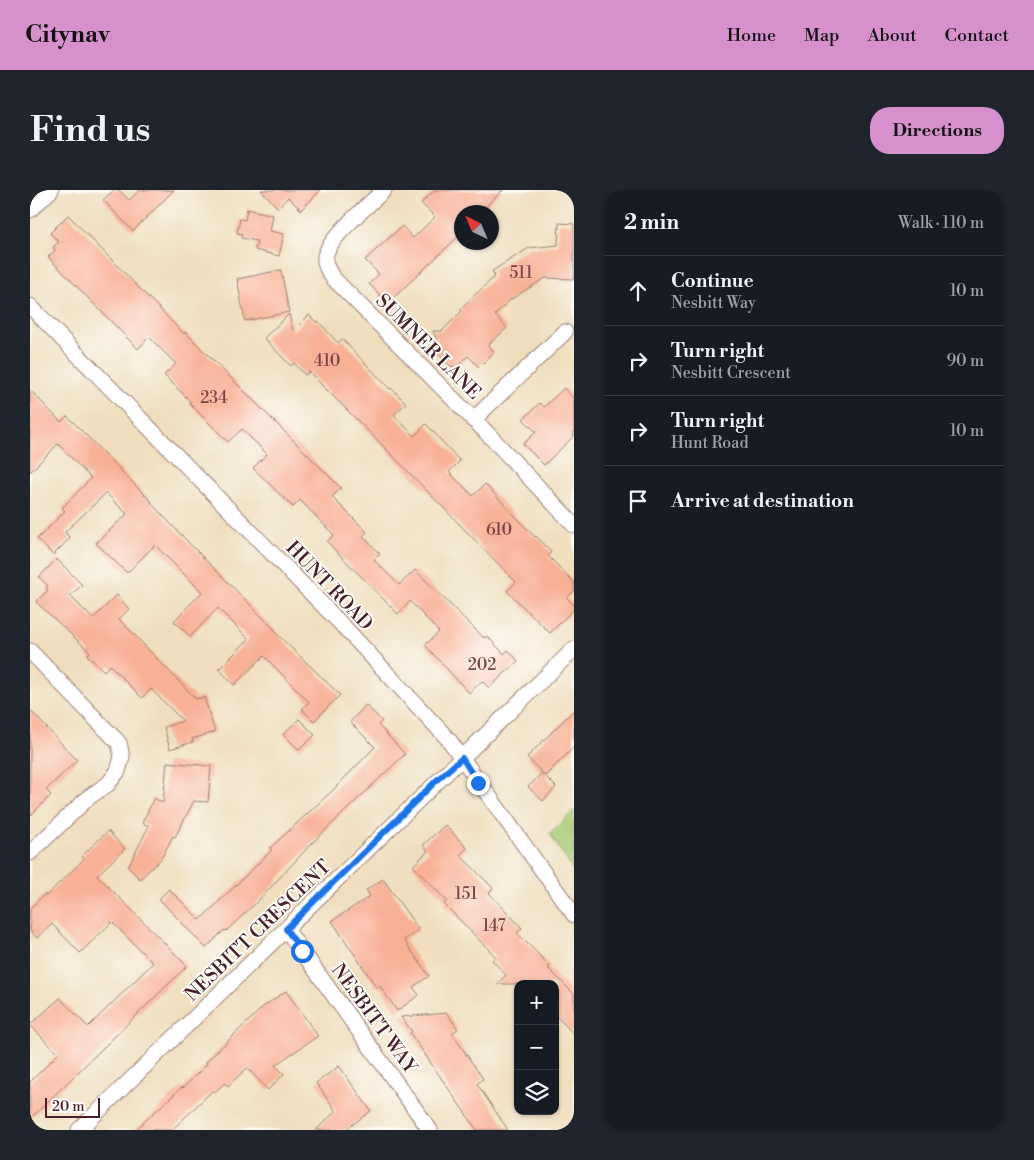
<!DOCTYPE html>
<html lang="en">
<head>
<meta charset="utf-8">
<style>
  :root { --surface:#171b24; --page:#20242c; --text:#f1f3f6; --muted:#9ea1a6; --line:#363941; --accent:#d690ce }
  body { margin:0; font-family:"Libre Bodoni",serif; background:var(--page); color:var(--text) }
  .controls { position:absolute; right:15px; bottom:15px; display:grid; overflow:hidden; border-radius:10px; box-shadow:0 1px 4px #0004 }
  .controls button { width:45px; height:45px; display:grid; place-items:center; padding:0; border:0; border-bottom:1px solid var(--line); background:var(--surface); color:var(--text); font:25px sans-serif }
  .compass { position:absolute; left:424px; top:15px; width:45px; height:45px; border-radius:50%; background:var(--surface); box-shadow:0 1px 4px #0004; rotate:316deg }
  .scale { position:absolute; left:15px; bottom:12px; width:55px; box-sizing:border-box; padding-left:5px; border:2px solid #4a1f2b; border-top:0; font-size:14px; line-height:18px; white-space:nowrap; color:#4a1f2b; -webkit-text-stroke:4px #fdfcf7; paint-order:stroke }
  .stop { position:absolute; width:15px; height:15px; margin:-11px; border:4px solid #1a73e8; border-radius:50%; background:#fff }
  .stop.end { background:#1a73e8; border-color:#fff; box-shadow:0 1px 5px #0008 }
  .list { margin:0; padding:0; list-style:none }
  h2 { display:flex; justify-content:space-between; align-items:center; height:65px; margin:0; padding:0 20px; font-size:21px }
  h2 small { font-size:16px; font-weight:400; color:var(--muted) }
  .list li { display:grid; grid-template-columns:32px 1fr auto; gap:15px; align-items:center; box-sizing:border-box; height:70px; padding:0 20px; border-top:1px solid var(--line) }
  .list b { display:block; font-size:19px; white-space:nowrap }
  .list p { margin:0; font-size:16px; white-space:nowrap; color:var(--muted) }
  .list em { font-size:16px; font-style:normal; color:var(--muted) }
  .icon { flex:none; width:28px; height:28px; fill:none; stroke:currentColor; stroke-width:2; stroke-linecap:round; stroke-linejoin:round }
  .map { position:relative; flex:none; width:544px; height:940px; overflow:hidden; border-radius:20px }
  header { display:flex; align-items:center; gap:30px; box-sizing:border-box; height:70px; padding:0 25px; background:var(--accent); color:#111 }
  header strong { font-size:24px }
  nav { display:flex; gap:28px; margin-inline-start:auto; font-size:18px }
  .intro { display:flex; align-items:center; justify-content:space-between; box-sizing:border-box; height:120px; padding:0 30px }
  h1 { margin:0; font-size:35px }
  .button { padding:12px 22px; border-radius:20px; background:var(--accent); color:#111; font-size:18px; font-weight:700 }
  main { display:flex; gap:30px; padding:0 30px }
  aside { flex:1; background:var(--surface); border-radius:20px; box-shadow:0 1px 4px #0004 }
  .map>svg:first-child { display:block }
  .green { fill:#a4c770; stroke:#77734e }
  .building { fill:#f8b096 }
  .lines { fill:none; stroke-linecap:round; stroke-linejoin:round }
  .minor-casing { stroke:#9d7e74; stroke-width:17 }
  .minor { stroke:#fff; stroke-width:15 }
  .route { stroke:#1a73e8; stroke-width:6 }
  .labels { text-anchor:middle; stroke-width:4; stroke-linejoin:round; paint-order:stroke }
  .number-label { font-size:16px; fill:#764346 }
  .street-label { font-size:19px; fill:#4a1f2b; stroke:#fdfcf7 }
</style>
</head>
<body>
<header>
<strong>Citynav</strong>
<nav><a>Home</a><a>Map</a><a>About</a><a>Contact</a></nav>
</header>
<div class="intro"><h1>Find us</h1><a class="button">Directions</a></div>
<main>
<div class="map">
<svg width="544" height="940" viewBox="0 0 544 940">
  <rect width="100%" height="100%" fill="#fdfcf7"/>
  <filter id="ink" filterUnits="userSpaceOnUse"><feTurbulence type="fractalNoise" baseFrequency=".02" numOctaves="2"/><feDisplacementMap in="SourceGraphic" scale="10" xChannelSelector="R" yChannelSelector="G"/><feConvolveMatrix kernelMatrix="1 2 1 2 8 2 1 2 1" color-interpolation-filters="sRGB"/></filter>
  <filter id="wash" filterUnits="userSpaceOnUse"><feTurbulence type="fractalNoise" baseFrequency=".0096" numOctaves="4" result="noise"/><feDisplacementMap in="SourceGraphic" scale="20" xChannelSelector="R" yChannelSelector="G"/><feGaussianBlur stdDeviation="1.12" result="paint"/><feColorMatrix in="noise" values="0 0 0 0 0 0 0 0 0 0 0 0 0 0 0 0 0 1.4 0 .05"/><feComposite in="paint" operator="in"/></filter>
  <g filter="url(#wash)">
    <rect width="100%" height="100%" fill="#f0debe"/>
    <path class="green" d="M 544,620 L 544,682 L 520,644 Z"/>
    <g id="blocks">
      <path class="building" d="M 84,0 L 89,0 L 99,10 L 110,0 L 144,0 L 103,41 L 73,10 Z
        M 231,0 L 291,0 L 271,20 L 258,7 L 248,18 Z
        M 405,0 L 473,0 L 450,22 L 432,22 L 432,43 L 358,113 L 339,94 L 349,84 L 335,70 L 372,36 L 383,48 L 405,27 L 391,13 Z
        M 217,19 L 243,25 L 240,41 L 254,44 L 249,66 L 225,60 L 227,51 L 211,48 L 212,44 L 207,43 L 210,29 L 215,30 Z
        M 38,25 L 154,144 L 155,142 L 311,298 L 302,307 L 337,342 L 333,346 L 350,364 L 344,370 L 369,395 L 385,380 L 454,448 L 457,446 L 474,464 L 478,460 L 488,471 L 459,498 L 452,491 L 439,503 L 395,455 L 409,442 L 380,411 L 368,424 L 297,352 L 304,345 L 270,310 L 263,317 L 223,278 L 237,264 L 212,239 L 198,252 L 159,213 L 161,212 L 134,185 L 146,174 L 119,147 L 108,159 L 18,67 L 25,60 L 23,57 L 29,52 L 20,43 Z
        M 529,33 L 544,34 L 544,89 L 515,88 L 480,110 L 465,125 L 477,138 L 458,155 L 464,162 L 449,177 L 438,166 L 427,177 L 420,176 L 403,159 L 409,154 L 403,141 L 412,141 L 432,121 L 430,119 L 465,86 L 462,81 L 499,58 L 528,55 Z
        M 251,80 L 259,122 L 215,131 L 207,89 Z
        M 259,124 L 263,141 L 279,125 L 286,132 L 288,131 L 308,153 L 312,149 L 360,199 L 361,198 L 376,213 L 364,225 L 384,246 L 396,234 L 430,271 L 419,282 L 443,306 L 455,294 L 505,347 L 506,346 L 521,362 L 518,366 L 544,392 L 544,401 L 537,408 L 544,415 L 544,419 L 520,443 L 477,401 L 486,392 L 352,255 L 279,182 L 275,185 L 264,173 L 261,176 L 234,148 Z
        M 534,198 L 544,209 L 544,246 L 514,275 L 493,254 L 506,242 L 493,229 L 510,213 L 514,217 Z
        M 0,200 L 31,232 L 37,226 L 122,312 L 121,313 L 158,352 L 247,442 L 246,443 L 310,505 L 284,531 L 272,519 L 279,512 L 234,466 L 204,495 L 189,479 L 219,449 L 188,418 L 160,447 L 144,431 L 172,402 L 125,355 L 97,383 L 66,353 L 97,324 L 76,303 L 35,342 L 40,348 L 23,365 L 7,349 L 35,321 L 32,318 L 61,288 L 28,254 L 0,282 Z
        M 27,369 L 52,395 L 40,406 L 63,429 L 87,405 L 99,419 L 89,429 L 166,509 L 174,507 L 185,542 L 162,549 L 163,552 L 140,559 L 134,537 L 153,531 L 121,499 L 112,508 L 80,475 L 74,481 L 57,465 L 60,462 L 6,412 L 18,400 L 16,398 L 18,396 L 9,387 Z
        M 336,515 L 352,531 L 348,535 L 375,564 L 284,651 L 227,712 L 196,741 L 194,740 L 176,758 L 129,709 L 139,699 L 170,730 L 242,660 L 240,658 L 301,602 L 345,557 L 320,532 Z
        M 0,520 L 47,570 L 16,600 L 21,605 L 0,626 Z
        M 544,520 L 544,557 L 515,586 L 497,567 Z
        M 269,529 L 285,545 L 269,560 L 253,544 Z
        M 137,572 L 181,576 L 178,612 L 164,611 L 145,647 L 143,646 L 131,669 L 110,689 L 98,677 L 119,636 L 112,633 L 124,608 L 133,613 Z
        M 512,583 L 526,597 L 513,611 L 498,597 Z
        M 415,635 L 437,658 L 430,665 L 463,698 L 459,703 L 492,738 L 487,743 L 520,776 L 518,778 L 544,804 L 544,844 L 525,825 L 525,794 L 467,794 L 476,785 L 462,770 L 466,767 L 414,714 L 417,711 L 383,676 L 398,661 L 393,655 Z
        M 78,641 L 95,659 L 67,685 L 157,776 L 0,929 L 0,892 L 28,864 L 0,835 L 30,808 L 58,837 L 123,773 L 82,732 L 50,763 L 22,734 L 7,748 L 0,741 L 0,718 L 15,704 L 16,706 L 54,669 L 52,666 Z
        M 353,689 L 389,740 L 374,750 L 399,786 L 383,797 L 389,805 L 367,821 L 350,796 L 347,798 L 302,731 L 340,706 L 336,700 Z
        M 256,801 L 288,846 L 245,875 L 254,884 L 238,900 L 217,878 L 198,896 L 195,893 L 185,902 L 183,900 L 142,940 L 105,940 L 152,897 L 153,898 L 177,874 L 176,872 L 234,816 Z
        M 417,823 L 428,839 L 422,843 L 453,889 L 447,894 L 478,940 L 447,940 L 380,843 L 382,842 L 371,827 Z
        M 309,876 L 341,921 L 315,940 L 286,940 L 306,921 L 286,893 Z"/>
    </g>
  </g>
  <g filter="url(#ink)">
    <use href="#blocks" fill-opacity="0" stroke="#9d7e74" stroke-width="1"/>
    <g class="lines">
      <defs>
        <path id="minor" d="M 354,0 C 340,14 298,48 295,67 C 294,75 299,82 303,88 L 457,243 L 544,335
          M 0,20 L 21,0
          M 0,116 L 316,439 L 419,550 L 544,725
          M 443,230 L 535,142
          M 0,461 L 89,553 L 92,567 L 88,581 L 78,594 L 59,607 L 0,663
          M 256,739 L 400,940
          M 49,940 L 544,459"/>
      </defs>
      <use href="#minor" class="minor-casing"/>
      <use href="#minor" class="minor"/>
    </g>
  </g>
  <g class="lines" filter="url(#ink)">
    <path class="route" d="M 272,761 L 256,739 L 408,589 L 432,568 L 448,593"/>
  </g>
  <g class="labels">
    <g class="number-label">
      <text x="491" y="88">511</text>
      <text x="297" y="176">410</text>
      <text x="184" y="213">234</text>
      <text x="469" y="345">610</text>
      <text x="452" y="480">202</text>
      <text x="436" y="709">151</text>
      <text x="464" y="741">147</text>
    </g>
    <g class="street-label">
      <text transform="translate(399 156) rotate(45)" y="7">SUMNER LANE</text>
      <text transform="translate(300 395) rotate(46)" y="7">HUNT ROAD</text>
      <text transform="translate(227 740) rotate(-44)" y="7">NESBITT CRESCENT</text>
      <text transform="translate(345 828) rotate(54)" y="7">NESBITT WAY</text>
    </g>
  </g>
</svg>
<div class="controls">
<button>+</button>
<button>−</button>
<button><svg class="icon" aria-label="layers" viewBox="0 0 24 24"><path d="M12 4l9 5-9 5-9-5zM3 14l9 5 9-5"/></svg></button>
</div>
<svg class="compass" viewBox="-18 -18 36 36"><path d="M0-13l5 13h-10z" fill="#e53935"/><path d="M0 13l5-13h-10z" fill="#9ea1a6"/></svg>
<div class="scale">20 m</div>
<div class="stop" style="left:272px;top:761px"></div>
<div class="stop end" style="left:448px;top:593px"></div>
</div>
<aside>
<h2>2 min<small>Walk · 110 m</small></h2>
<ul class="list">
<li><svg class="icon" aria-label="ahead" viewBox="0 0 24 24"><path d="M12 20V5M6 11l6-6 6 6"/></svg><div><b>Continue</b><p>Nesbitt Way</p></div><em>10 m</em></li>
<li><svg class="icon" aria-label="right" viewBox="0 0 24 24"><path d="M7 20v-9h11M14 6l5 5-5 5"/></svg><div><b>Turn right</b><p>Nesbitt Crescent</p></div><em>90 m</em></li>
<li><svg class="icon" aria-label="right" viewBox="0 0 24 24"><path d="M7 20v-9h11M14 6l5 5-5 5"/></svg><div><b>Turn right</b><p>Hunt Road</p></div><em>10 m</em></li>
<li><svg class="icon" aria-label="arrive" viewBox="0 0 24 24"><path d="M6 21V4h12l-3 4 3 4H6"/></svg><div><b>Arrive at destination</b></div></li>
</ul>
</aside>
</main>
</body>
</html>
